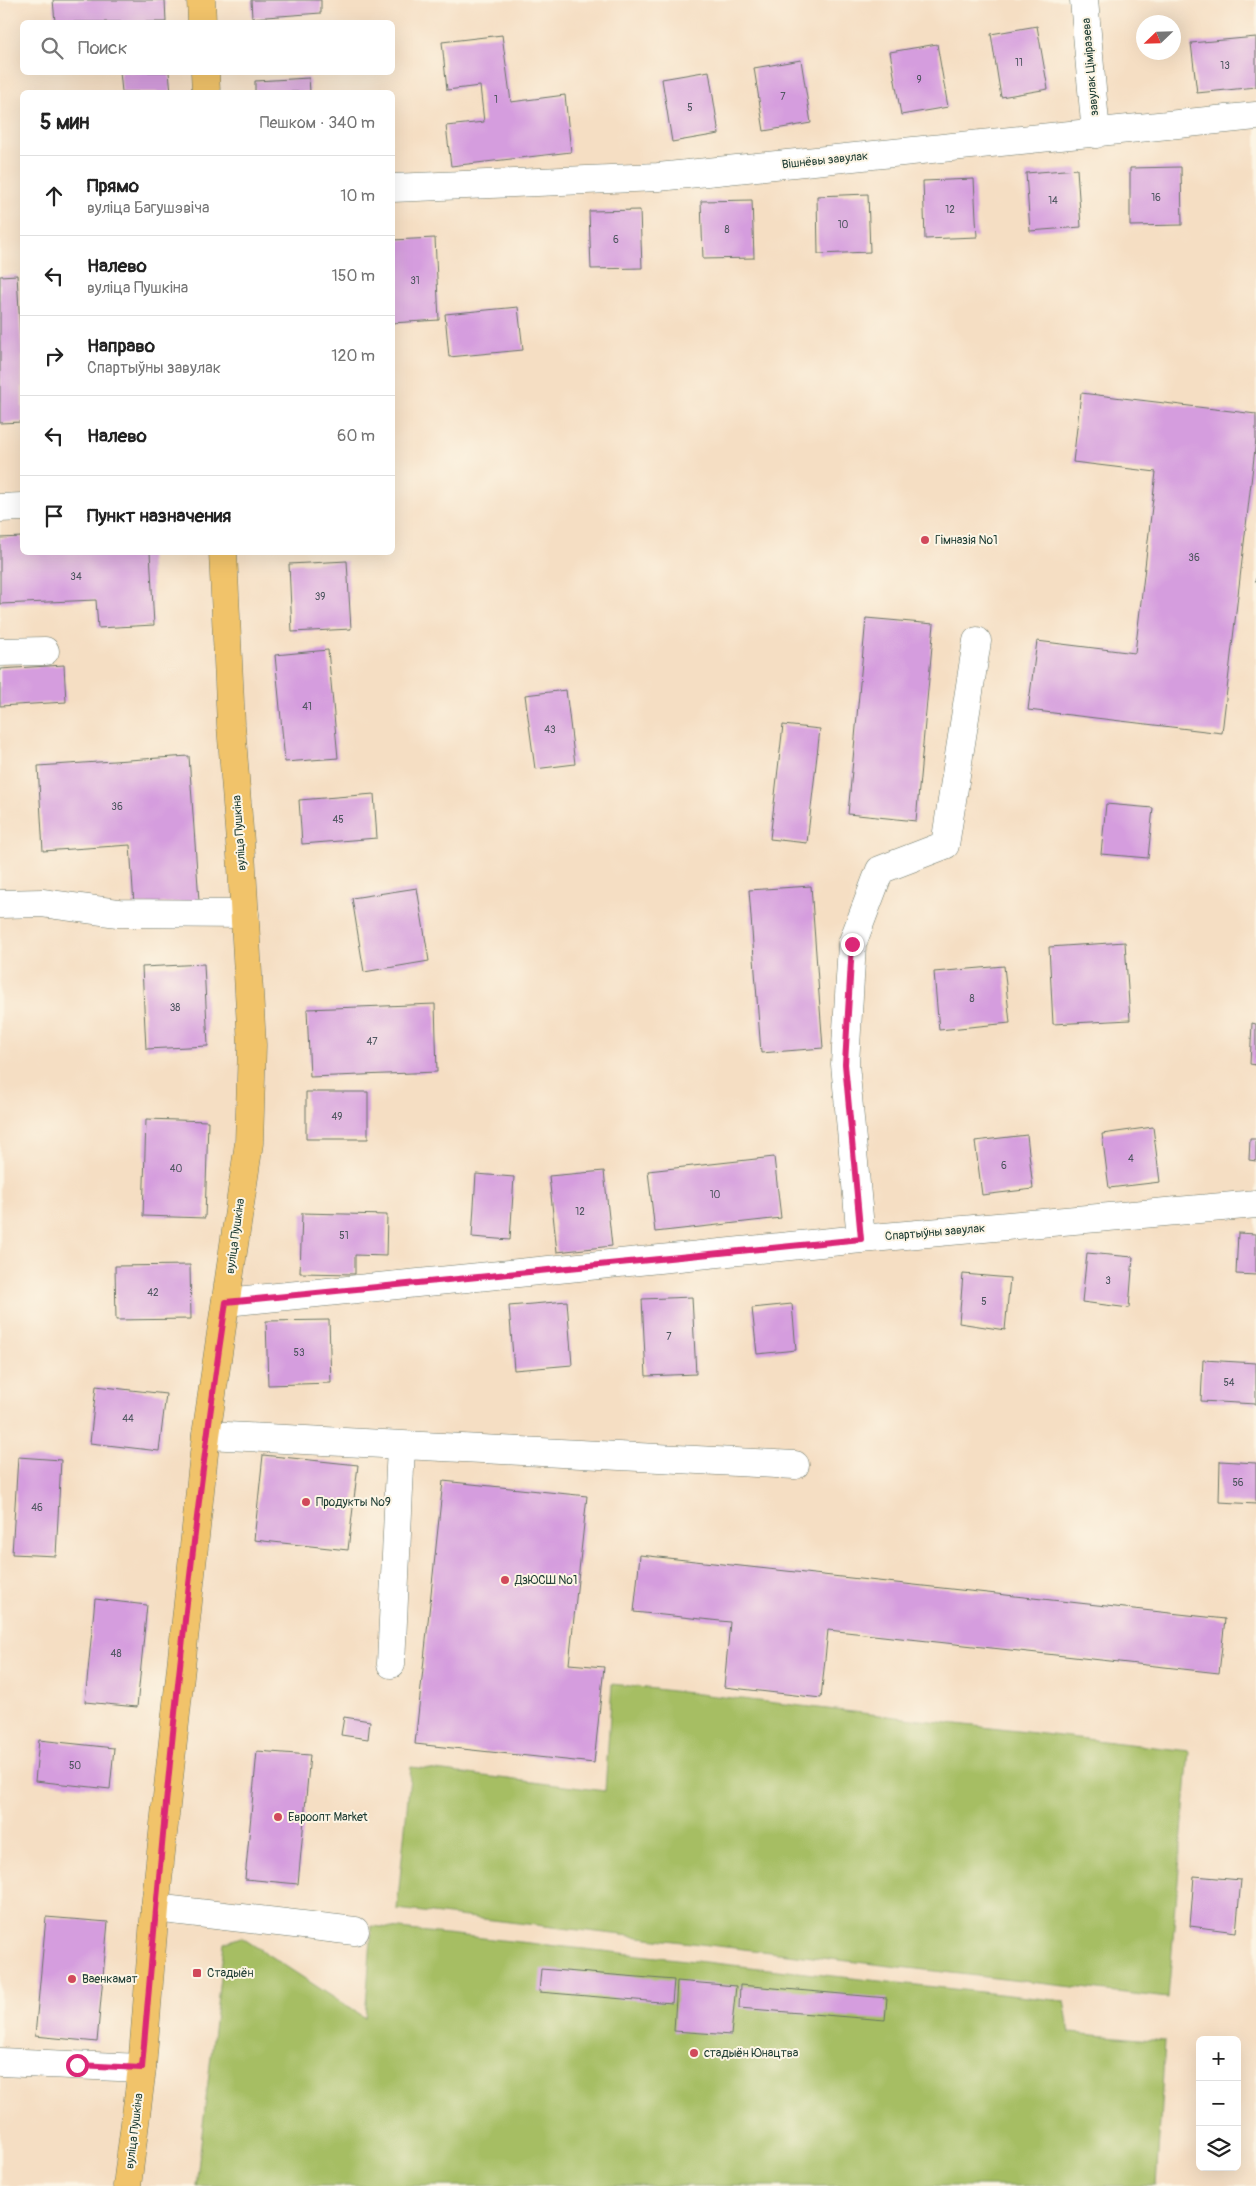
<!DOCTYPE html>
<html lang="ru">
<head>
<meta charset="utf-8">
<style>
  :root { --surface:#fff; --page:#f2f2f2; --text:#222; --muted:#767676; --line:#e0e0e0 }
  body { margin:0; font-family:Pangolin,sans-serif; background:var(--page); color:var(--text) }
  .controls { position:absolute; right:15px; bottom:15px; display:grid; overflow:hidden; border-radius:8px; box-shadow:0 5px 20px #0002 }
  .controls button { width:45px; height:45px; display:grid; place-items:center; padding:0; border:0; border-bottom:1px solid var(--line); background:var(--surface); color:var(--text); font:25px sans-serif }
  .compass { position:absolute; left:1136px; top:15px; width:45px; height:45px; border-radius:50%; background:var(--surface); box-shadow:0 5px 20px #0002; rotate:247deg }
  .stop { position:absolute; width:15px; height:15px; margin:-11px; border:4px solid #db2777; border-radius:50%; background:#fff }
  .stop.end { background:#db2777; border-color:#fff; box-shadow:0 1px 5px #0008 }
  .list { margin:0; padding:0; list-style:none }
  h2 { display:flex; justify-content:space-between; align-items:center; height:65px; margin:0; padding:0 20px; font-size:21px }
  h2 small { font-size:16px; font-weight:400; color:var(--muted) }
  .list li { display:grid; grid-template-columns:32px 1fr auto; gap:15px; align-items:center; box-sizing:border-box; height:80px; padding:0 20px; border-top:1px solid var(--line) }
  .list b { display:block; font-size:19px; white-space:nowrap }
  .list p { margin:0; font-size:16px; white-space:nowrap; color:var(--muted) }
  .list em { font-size:16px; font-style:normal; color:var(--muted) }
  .icon { flex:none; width:28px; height:28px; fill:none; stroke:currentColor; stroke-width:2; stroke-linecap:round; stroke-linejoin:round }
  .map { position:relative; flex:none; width:1256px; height:2186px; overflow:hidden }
  .search { position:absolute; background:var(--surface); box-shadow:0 5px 20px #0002; left:20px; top:20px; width:375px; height:55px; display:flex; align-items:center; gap:12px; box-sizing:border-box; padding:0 18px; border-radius:8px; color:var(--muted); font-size:19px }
  .panel { position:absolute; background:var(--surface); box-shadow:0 5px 20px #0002; left:20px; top:90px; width:375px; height:465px; border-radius:8px }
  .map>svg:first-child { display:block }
  .green { fill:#a6be63; stroke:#627e4c }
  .building { fill:#d59dde }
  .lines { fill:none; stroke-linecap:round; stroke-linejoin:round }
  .minor-casing { stroke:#6a7566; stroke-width:29 }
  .major-casing { stroke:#6a7566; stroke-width:29 }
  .path { stroke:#6a7566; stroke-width:3; stroke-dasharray:1 4; stroke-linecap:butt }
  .minor { stroke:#fff; stroke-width:28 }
  .major { stroke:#f1c36a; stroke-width:28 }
  .route { stroke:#db2777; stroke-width:6 }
  .poi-dot { fill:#d1495b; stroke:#fcf5e5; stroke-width:2 }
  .labels { text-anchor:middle; stroke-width:4; stroke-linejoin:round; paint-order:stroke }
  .number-label { font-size:10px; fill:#4c555e }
  .street-label { font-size:12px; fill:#1f3d34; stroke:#fcf5e5 }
  .poi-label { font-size:12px; fill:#1f3d34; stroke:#fcf5e5; text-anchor:start }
</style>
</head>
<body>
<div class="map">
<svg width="1256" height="2186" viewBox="0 0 1256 2186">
  <rect width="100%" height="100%" fill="#fcf5e5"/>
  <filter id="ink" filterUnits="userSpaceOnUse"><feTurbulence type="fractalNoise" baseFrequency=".02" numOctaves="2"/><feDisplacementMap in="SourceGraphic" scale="10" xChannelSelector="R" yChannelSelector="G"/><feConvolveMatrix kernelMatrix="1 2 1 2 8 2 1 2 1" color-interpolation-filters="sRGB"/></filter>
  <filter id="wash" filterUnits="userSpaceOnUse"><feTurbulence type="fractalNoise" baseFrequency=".0096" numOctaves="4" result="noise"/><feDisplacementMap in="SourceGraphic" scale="20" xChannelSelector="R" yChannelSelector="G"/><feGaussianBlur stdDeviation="1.12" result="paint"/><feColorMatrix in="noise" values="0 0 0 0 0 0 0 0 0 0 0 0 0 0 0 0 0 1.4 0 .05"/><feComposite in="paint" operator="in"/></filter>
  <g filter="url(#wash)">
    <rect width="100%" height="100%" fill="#f5dec3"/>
    <path class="green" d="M 612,1684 L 1189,1751 L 1168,1998 L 397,1909 L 411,1767 L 605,1791 Z
      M 372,1926 L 1064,2001 L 1070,2033 L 1165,2041 L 1156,2186 L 196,2186 L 224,1943 L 241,1937 L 365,2018 Z"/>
    <g id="blocks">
      <path class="building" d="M 53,0 L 165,0 L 166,22 L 55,22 Z
        M 251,0 L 321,0 L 321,13 L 252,18 Z
        M 1037,26 L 1048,89 L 1001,97 L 991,34 Z
        M 502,35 L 511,102 L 565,95 L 571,152 L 451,166 L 446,126 L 484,122 L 480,86 L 447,90 L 442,42 Z
        M 1256,37 L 1256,87 L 1197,93 L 1191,43 Z
        M 937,44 L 948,107 L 901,115 L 890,52 Z
        M 801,60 L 811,123 L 764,131 L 754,68 Z
        M 709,71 L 719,134 L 672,142 L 662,79 Z
        M 120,72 L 169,72 L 171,92 L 122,92 Z
        M 309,78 L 310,92 L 255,92 L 255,81 Z
        M 1181,167 L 1182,225 L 1130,226 L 1130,168 Z
        M 1077,169 L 1081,227 L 1030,231 L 1026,173 Z
        M 974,179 L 977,237 L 925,239 L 923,181 Z
        M 868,194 L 870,252 L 818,254 L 817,196 Z
        M 752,200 L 754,258 L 703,259 L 701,201 Z
        M 640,210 L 642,268 L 591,269 L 589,211 Z
        M 435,238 L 439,320 L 392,323 L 392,240 Z
        M 17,275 L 22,362 L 22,422 L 0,423 L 0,276 Z
        M 518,307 L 523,350 L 449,357 L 445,314 Z
        M 1081,393 L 1256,414 L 1256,440 L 1222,733 L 1028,710 L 1037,641 L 1135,653 L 1156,472 L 1073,462 Z
        M 22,537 L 22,552 L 150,552 L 154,625 L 98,628 L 96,600 L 0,604 L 0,538 Z
        M 347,561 L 351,629 L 292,632 L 289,564 Z
        M 866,618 L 934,624 L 916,821 L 848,814 Z
        M 328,650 L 338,758 L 285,762 L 275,655 Z
        M 64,665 L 66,702 L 0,706 L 0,669 Z
        M 566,690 L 575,764 L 535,769 L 525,695 Z
        M 783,725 L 820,729 L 807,843 L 770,839 Z
        M 189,756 L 199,901 L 134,905 L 130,845 L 43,851 L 38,766 Z
        M 374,794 L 377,838 L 302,844 L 299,800 Z
        M 1106,804 L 1153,808 L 1148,858 L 1101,854 Z
        M 811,886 L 823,1048 L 761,1053 L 749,890 Z
        M 417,888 L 429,961 L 364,972 L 352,898 Z
        M 1125,942 L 1130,1020 L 1053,1024 L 1049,947 Z
        M 204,964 L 208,1046 L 146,1049 L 142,967 Z
        M 1004,966 L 1010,1023 L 939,1030 L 934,972 Z
        M 435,1004 L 437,1072 L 310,1077 L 307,1009 Z
        M 1252,1023 L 1256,1024 L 1256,1065 L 1250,1064 Z
        M 306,1092 L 368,1092 L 368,1139 L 306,1139 Z
        M 146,1119 L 208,1121 L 205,1218 L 143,1216 Z
        M 1153,1127 L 1160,1182 L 1109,1188 L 1102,1134 Z
        M 1027,1135 L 1033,1189 L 982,1195 L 975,1141 Z
        M 1250,1139 L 1256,1139 L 1256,1161 L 1249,1160 Z
        M 774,1157 L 781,1218 L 655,1232 L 648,1171 Z
        M 604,1171 L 612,1246 L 557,1252 L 549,1176 Z
        M 476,1174 L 514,1177 L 510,1240 L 472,1237 Z
        M 302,1213 L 387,1215 L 386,1256 L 355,1255 L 355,1274 L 300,1273 Z
        M 1238,1233 L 1256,1234 L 1256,1275 L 1236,1274 Z
        M 1087,1253 L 1133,1257 L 1129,1308 L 1082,1302 Z
        M 190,1265 L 191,1319 L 116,1320 L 115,1266 Z
        M 963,1274 L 1010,1278 L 1005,1330 L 959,1323 Z
        M 692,1297 L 696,1374 L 646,1376 L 642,1299 Z
        M 567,1301 L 572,1365 L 514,1370 L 509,1306 Z
        M 792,1304 L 796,1350 L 757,1354 L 752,1308 Z
        M 329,1320 L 331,1383 L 268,1385 L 266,1321 Z
        M 1203,1360 L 1256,1363 L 1256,1404 L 1201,1401 Z
        M 96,1386 L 166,1394 L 159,1451 L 90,1443 Z
        M 263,1455 L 358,1465 L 348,1550 L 254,1540 Z
        M 18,1457 L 61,1460 L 56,1556 L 12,1554 Z
        M 1220,1461 L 1256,1463 L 1256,1504 L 1219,1502 Z
        M 443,1481 L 587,1496 L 569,1664 L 604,1667 L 594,1763 L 415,1744 Z
        M 640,1555 L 1225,1619 L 1219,1673 L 828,1630 L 821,1698 L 724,1687 L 730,1622 L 634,1612 Z
        M 95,1599 L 147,1605 L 137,1707 L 85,1702 Z
        M 344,1717 L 370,1721 L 368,1739 L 341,1735 Z
        M 39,1740 L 114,1748 L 110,1789 L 35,1781 Z
        M 257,1751 L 310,1755 L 298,1884 L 245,1879 Z
        M 1194,1876 L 1241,1880 L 1236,1932 L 1190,1926 Z
        M 46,1917 L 108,1922 L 97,2042 L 35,2036 Z
        M 541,1969 L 674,1980 L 672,2003 L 539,1992 Z
        M 677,1981 L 736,1986 L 731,2035 L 674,2031 Z
        M 740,1985 L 887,1998 L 885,2020 L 739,2008 Z"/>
    </g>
  </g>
  <g filter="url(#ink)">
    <use href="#blocks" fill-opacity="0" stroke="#6a7566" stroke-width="1"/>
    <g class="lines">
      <defs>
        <path id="minor" d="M 1084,0 L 1096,134
          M 392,188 L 658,177 L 1256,116
          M 0,508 L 22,507
          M 0,652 L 45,651
          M 0,904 L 42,903 L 118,913 L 245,914
          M 861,1239 L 845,1064 L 852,944 L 880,870 L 945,845 L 977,641
          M 226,1302 L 861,1239 L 1256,1204
          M 206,1435 L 795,1465
          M 391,1664 L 401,1446
          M 155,1908 L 355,1931
          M 0,2062 L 142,2068"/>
        <path id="major" d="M 201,0 L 202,22
          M 205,72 L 206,92
          M 127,2186 L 142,2068 L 155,1908 L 206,1435 L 249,1143 L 252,1045 L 242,868 L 231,725 L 223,552"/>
      </defs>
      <use href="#minor" class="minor-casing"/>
      <use href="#major" class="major-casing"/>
      <path class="path" d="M 1255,580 L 1256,580"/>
      <use href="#minor" class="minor"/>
      <use href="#major" class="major"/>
    </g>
  </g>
  <g class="lines" filter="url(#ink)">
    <path class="route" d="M 77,2065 L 142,2068 C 164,1812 188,1556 226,1302 L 861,1239 L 845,1064 L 852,944"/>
  </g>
  <g class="poi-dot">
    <circle cx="925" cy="540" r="5"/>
    <circle cx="306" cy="1502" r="5"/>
    <circle cx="505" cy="1580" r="5"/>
    <circle cx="278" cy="1817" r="5"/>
    <rect x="192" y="1968" width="10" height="10" rx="2.5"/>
    <circle cx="72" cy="1979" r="5"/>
    <circle cx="694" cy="2053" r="5"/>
  </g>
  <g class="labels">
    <g class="number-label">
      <text x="1019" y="66">11</text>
      <text x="1225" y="69">13</text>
      <text x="919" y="83">9</text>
      <text x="783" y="100">7</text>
      <text x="496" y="103">1</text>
      <text x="690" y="111">5</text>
      <text x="1156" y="201">16</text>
      <text x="1053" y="204">14</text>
      <text x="950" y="213">12</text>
      <text x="843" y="228">10</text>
      <text x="727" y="233">8</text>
      <text x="616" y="243">6</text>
      <text x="415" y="284">31</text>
      <text x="1194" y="561">36</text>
      <text x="76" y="580">34</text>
      <text x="320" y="600">39</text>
      <text x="307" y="710">41</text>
      <text x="550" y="733">43</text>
      <text x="117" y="810">36</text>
      <text x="338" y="823">45</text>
      <text x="972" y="1002">8</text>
      <text x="175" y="1011">38</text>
      <text x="372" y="1045">47</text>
      <text x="337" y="1120">49</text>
      <text x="1131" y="1162">4</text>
      <text x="1004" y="1169">6</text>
      <text x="176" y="1172">40</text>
      <text x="715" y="1198">10</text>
      <text x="580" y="1215">12</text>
      <text x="344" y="1239">51</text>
      <text x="1108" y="1284">3</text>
      <text x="153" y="1296">42</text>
      <text x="984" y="1305">5</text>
      <text x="669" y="1340">7</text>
      <text x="299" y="1356">53</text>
      <text x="1229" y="1386">54</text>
      <text x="128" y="1422">44</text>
      <text x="1238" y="1486">56</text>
      <text x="37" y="1511">46</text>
      <text x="116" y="1657">48</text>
      <text x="75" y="1769">50</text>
    </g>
    <g class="street-label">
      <text transform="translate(1090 67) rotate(-95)" y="4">завулак Ціміразева</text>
      <text transform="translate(825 160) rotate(-6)" y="4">Вішнёвы завулак</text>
      <text transform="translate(239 833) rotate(-94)" y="4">вуліца Пушкіна</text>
      <text transform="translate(935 1232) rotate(-5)" y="4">Спартыўны завулак</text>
      <text transform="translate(235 1236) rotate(-82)" y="4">вуліца Пушкіна</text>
      <text transform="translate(134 2131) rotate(-83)" y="4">вуліца Пушкіна</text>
    </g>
    <g class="poi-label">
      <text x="935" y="544">Гімназія №1</text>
      <text x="316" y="1506">Продукты №9</text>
      <text x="515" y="1584">ДзЮСШ №1</text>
      <text x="288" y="1821">Евроопт Market</text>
      <text x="207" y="1977">Стадыён</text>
      <text x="82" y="1983">Ваенкамат</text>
      <text x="704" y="2057">стадыён Юнацтва</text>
    </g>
  </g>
</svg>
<div class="controls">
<button>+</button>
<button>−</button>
<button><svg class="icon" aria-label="layers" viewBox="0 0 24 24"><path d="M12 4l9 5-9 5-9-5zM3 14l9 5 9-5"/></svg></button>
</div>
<svg class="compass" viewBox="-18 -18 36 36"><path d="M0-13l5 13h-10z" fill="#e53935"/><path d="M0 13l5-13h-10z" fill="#767676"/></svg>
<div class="stop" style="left:77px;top:2065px"></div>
<div class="stop end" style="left:852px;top:944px"></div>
<div class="search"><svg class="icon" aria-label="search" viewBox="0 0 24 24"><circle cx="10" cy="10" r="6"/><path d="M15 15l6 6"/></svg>Поиск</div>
<section class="panel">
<h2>5 мин<small>Пешком · 340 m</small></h2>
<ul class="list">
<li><svg class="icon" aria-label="ahead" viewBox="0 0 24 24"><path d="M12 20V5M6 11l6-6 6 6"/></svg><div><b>Прямо</b><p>вуліца Багушэвіча</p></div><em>10 m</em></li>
<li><svg class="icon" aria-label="left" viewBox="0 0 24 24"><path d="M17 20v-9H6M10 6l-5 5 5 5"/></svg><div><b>Налево</b><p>вуліца Пушкіна</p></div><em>150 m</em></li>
<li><svg class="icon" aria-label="right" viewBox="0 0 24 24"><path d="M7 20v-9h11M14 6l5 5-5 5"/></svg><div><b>Направо</b><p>Спартыўны завулак</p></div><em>120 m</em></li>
<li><svg class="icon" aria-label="left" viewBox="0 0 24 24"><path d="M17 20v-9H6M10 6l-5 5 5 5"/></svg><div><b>Налево</b></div><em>60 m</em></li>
<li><svg class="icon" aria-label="arrive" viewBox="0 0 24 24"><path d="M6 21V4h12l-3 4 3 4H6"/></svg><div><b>Пункт назначения</b></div></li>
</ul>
</section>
</div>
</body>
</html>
